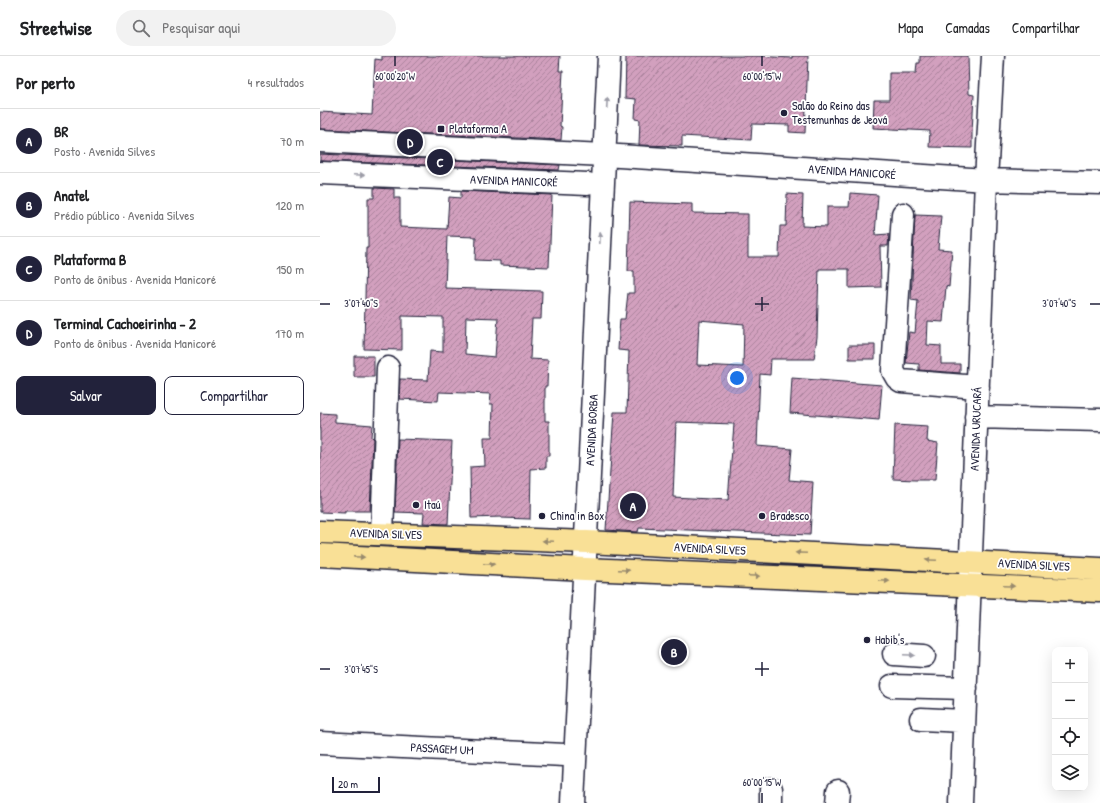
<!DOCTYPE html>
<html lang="pt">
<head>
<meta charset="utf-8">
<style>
  :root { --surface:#fff; --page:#f2f2f2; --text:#202124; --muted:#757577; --line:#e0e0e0; --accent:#22223b }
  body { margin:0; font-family:"Patrick Hand",sans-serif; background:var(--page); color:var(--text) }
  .controls { position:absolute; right:12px; bottom:12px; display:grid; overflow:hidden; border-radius:8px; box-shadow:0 4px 16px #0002 }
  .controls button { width:36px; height:36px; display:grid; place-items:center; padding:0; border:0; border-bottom:1px solid var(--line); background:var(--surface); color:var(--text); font:20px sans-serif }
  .scale { position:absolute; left:12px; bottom:10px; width:48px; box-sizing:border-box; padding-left:4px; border:2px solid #22223b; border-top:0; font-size:11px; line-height:14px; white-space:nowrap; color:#22223b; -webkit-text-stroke:3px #fff; paint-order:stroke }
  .you { position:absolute; left:417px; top:322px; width:14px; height:14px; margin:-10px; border:3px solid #fff; border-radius:50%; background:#1a73e8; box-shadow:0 0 0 6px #1a73e833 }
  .badge { display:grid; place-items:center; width:26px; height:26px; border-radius:50%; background:var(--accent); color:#fff; font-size:13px; font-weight:700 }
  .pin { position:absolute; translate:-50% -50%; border:2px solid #fff; box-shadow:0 1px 4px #0006 }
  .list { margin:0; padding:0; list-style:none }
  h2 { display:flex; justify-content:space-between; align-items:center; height:52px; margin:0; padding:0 16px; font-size:17px }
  h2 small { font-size:13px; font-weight:400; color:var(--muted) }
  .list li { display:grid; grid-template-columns:26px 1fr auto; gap:12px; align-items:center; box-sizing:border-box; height:64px; padding:0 16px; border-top:1px solid var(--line) }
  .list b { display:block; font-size:15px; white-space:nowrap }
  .list p { margin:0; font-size:13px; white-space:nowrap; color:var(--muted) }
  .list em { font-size:13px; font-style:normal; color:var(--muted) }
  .actions { display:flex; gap:8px; padding:12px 16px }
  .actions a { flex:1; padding:9px 0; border:1px solid var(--accent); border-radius:8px; text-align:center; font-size:14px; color:var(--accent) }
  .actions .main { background:var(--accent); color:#fff }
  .icon { flex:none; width:22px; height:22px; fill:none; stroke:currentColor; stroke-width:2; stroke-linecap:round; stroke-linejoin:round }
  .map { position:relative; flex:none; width:780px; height:747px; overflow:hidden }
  header { display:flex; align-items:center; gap:24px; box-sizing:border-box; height:56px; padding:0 20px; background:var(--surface); border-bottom:1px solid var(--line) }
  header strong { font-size:19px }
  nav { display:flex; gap:22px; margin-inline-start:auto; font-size:14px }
  .search { width:280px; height:36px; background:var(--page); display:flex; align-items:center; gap:10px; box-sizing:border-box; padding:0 14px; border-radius:22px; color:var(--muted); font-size:15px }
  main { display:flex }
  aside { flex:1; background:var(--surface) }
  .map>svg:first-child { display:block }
  .building { fill:url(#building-hatch); stroke:#22223b; fill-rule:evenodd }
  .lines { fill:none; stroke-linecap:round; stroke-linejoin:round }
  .minor-casing { stroke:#22223b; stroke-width:25 }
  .major-casing { stroke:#22223b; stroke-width:25 }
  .minor { stroke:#fff; stroke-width:22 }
  .major { stroke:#f9e096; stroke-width:22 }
  .oneway { fill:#9c9ca7 }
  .oneway2 { fill:#988a6d }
  .ticks { fill:none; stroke:#22223b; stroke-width:1.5 }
  .poi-dot { fill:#22223b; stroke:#fff; stroke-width:1.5 }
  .labels { text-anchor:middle; stroke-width:3.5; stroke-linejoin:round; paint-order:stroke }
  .poi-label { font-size:12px; fill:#22223b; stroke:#fff; text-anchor:start }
  .street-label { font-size:12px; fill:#22223b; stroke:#fff }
  .ticks-label { font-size:10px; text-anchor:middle; fill:#22223b; stroke:#fff; stroke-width:3.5; stroke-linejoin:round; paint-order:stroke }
</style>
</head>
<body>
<header>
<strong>Streetwise</strong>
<div class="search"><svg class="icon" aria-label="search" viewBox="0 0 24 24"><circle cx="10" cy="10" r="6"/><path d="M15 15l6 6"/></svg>Pesquisar aqui</div>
<nav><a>Mapa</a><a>Camadas</a><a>Compartilhar</a></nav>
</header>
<main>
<aside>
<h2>Por perto<small>4 resultados</small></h2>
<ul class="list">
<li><span class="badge">A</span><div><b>BR</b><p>Posto · Avenida Silves</p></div><em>70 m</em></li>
<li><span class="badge">B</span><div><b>Anatel</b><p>Prédio público · Avenida Silves</p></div><em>120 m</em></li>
<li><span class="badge">C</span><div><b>Plataforma B</b><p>Ponto de ônibus · Avenida Manicoré</p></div><em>150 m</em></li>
<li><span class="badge">D</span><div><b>Terminal Cachoeirinha - 2</b><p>Ponto de ônibus · Avenida Manicoré</p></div><em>170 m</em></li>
</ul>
<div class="actions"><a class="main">Salvar</a><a>Compartilhar</a></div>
</aside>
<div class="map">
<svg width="780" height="747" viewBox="0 0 780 747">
  <defs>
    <pattern id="building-hatch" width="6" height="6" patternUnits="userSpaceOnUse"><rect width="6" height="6" fill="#d2a0be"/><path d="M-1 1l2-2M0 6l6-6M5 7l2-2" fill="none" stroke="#aa829c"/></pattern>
  </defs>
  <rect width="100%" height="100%" fill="#fff"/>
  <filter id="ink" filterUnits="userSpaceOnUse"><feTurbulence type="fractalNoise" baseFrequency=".025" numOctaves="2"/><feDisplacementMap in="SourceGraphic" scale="8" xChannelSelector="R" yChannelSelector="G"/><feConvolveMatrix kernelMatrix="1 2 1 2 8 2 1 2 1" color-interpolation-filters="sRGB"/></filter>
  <g filter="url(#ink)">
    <path class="building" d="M 62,0 L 240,0 L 239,15 L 243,15 L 240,70 L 242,71 L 241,84 L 0,73 L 0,56 L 52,59 L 55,3 L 62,4 Z
      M 306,0 L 436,0 L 472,2 L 472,0 L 488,0 L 485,77 L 469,76 L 469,69 L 432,68 L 431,84 L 362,80 L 362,90 L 319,89 L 320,64 L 315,63 L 316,43 L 305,42 Z
      M 600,0 L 648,0 L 649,38 L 654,39 L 652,76 L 652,92 L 609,91 L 610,75 L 553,72 L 554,44 L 569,44 L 569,17 L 596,17 L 597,7 L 600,7 Z
      M 0,98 L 240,109 L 239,114 L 0,105 Z
      M 54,132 L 74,133 L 74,142 L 80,142 L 80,171 L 127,173 L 129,141 L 141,142 L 141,135 L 232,139 L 229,211 L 180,209 L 180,205 L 155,204 L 156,181 L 127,180 L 125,232 L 222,235 L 221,263 L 212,263 L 210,303 L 228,304 L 227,330 L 225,330 L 225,365 L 229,365 L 229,400 L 226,400 L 226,412 L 211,413 L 210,463 L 181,462 L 181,461 L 151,462 L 150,411 L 165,410 L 164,382 L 172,382 L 173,348 L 170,348 L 171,338 L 119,336 L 118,345 L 79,343 L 80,323 L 108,324 L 110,295 L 123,296 L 123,261 L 82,260 L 82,294 L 44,293 L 46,192 L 48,192 L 48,142 L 54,142 ZM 146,261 L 178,262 L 175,301 L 145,298 Z
      M 530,137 L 558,139 L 555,179 L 569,178 L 568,190 L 560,190 L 561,231 L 529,232 L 529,213 L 499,213 L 497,281 L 494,303 L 451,303 L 450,319 L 440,318 L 437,390 L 472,393 L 469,424 L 493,426 L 490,479 L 319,472 L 318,476 L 286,474 L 294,356 L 307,356 L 309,295 L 298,294 L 300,263 L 305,263 L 308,237 L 314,237 L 314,215 L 308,215 L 310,146 L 372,148 L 372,157 L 428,158 L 428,201 L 459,201 L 460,170 L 466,170 L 467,138 L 483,139 L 482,170 L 507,171 L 507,151 L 529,151 ZM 379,264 L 424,268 L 423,311 L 377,309 ZM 356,366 L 414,368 L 408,444 L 353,441 Z
      M 595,159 L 621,160 L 618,193 L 632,194 L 629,231 L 626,230 L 623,266 L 608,265 L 607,289 L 621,290 L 621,308 L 640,308 L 640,317 L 599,314 L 599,308 L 586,307 L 589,276 L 595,277 L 598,245 L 591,244 Z
      M 529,289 L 555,289 L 555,303 L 529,303 Z
      M 34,300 L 54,300 L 54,321 L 34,321 Z
      M 472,322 L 562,329 L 559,364 L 470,357 Z
      M 0,357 L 15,358 L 15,366 L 52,369 L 51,381 L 53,383 L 50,455 L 25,455 L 25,457 L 0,456 Z
      M 575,369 L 608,371 L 607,385 L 618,387 L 615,424 L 595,424 L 573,423 Z
      M 78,383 L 132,385 L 128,468 L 103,467 L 104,457 L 75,456 Z"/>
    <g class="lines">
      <defs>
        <path id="minor" d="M 0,85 L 284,99 L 666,124 L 780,127
          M 0,117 L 268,128
          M 583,158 L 573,315 L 577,322 L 581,325 L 658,331
          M 656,361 L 780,364
          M 62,478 L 68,312
          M 574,598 L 604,600
          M 572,630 L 646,632
          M 601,663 L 644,665
          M 0,687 L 245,699
          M 451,733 L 451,747
          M 253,747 C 267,498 276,249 289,0
          M 517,747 L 518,735
          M 641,747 L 666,124 L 673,0"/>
        <path id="major" d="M 0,476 L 267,486 L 780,513
          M 0,499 L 265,513 L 780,535"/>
      </defs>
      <use href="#minor" class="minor-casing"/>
      <use href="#major" class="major-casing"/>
      <use href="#minor" class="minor"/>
      <use href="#major" class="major"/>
    </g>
    <defs><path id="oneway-solid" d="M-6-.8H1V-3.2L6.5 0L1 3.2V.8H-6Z"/></defs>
    <g class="oneway">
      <use href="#oneway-solid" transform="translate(287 47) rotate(-87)"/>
      <use href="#oneway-solid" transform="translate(39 119) rotate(2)"/>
      <use href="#oneway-solid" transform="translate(280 182) rotate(-88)"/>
      <use href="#oneway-solid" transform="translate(589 599) rotate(3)"/>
    </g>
    <g class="oneway2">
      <use href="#oneway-solid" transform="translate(228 485) rotate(-178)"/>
      <use href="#oneway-solid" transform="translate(481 497) rotate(-177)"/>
      <use href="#oneway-solid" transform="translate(39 501) rotate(3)"/>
      <use href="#oneway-solid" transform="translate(611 504) rotate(-177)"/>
      <use href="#oneway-solid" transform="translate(169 508) rotate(3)"/>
      <use href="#oneway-solid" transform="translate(304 514) rotate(2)"/>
      <use href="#oneway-solid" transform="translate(434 520) rotate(2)"/>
      <use href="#oneway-solid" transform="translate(564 525) rotate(2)"/>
      <use href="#oneway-solid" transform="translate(689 530) rotate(3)"/>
    </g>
  </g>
  <path class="ticks" d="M 75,0 L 75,10M 442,0 L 442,10M 442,241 L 442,255M 0,248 L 10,248M 435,248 L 449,248M 770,248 L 780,248M 442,606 L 442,620M 0,613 L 10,613M 435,613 L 449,613M 442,737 L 442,747"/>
  <g class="poi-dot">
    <circle cx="464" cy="57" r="4"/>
    <rect x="117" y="69" width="8" height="8" rx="2"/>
    <circle cx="96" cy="449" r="4"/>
    <circle cx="222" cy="460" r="4"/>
    <circle cx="442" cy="460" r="4"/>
    <circle cx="547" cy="584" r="4"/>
  </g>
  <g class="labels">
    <g class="poi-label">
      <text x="472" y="54">Salão do Reino das<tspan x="472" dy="14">Testemunhas de Jeová</tspan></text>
      <text x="129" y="77">Plataforma A</text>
      <text x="104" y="453">Itaú</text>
      <text x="230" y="464">China in Box</text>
      <text x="450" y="464">Bradesco</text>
      <text x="555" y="588">Habib's</text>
    </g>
    <g class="street-label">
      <text transform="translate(532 116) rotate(4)" y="4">AVENIDA MANICORÉ</text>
      <text transform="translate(194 125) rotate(2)" y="4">AVENIDA MANICORÉ</text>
      <text transform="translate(656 373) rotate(-88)" y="4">AVENIDA URUCARÁ</text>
      <text transform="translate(272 374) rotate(-87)" y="4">AVENIDA BORBA</text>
      <text transform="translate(66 478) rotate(2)" y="4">AVENIDA SILVES</text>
      <text transform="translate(390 493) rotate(3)" y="4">AVENIDA SILVES</text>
      <text transform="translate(714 509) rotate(3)" y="4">AVENIDA SILVES</text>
      <text transform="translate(122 693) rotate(3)" y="4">PASSAGEM UM</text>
    </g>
  </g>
  <g class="ticks-label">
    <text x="75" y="24">60°00'20"W</text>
    <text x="442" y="24">60°00'15"W</text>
    <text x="41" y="251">3°07'40"S</text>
    <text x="739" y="251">3°07'40"S</text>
    <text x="41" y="617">3°07'45"S</text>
    <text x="442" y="730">60°00'15"W</text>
  </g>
</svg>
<div class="controls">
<button>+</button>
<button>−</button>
<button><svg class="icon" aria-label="locate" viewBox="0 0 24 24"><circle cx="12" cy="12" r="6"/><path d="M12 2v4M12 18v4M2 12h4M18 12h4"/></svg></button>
<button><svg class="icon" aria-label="layers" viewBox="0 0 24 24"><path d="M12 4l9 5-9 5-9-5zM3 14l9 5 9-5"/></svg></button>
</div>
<div class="scale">20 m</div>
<div class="you"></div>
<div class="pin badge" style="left:313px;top:450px">A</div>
<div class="pin badge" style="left:354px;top:596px">B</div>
<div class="pin badge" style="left:120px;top:106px">C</div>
<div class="pin badge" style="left:90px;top:86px">D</div>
</div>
</main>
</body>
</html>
